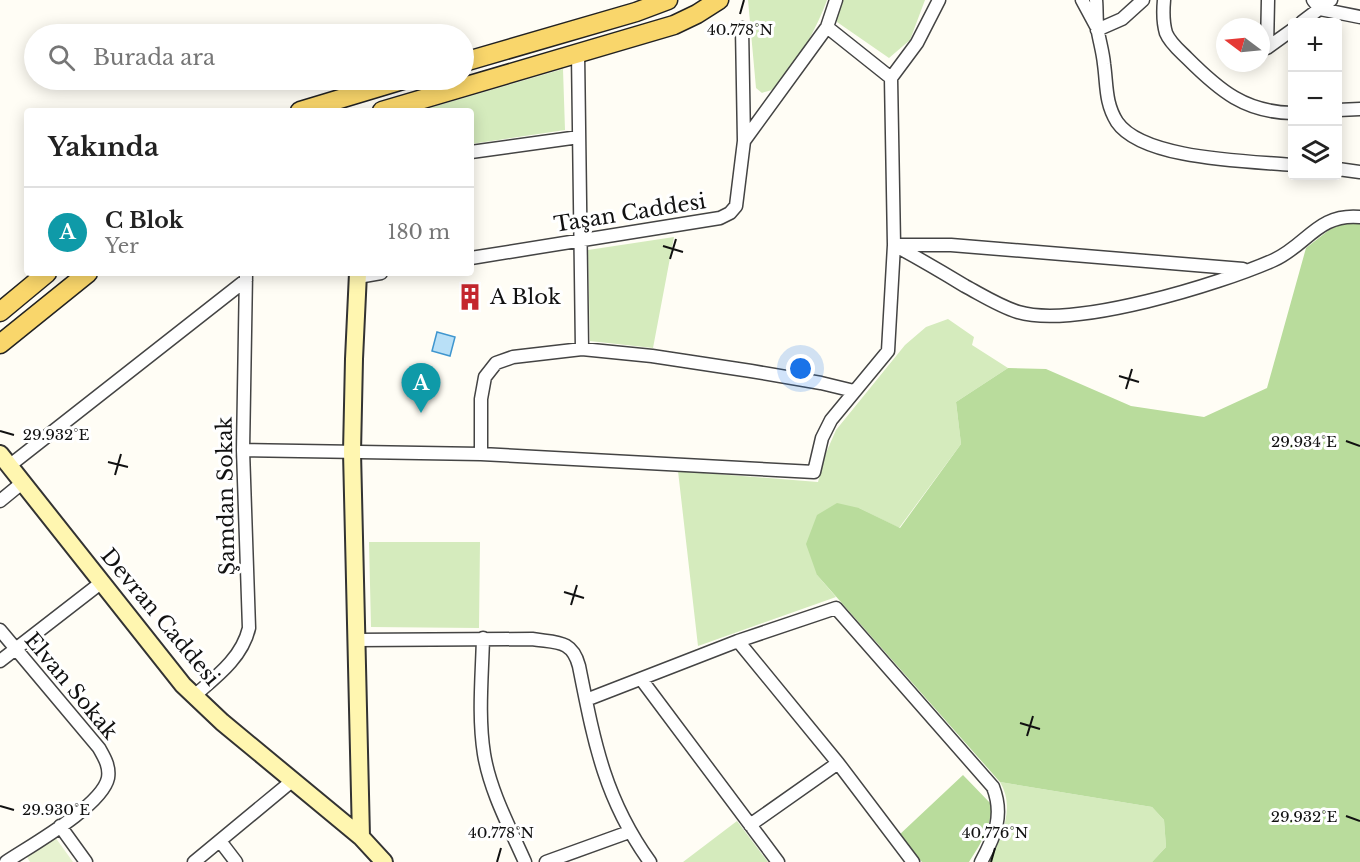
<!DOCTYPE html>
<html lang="tr">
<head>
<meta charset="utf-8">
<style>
  :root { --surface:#fff; --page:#f2f2f2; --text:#222; --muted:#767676; --line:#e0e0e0; --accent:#c4262e }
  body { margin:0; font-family:"Libre Baskerville",serif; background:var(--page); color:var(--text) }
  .controls { position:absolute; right:18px; top:18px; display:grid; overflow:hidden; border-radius:6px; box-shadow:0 3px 15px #0003 }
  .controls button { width:54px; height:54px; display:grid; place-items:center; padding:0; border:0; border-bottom:2px solid var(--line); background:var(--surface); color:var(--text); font:30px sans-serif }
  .compass { position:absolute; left:1216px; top:18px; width:54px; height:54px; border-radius:50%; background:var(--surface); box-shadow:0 3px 15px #0003; rotate:286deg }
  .you { position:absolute; left:801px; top:369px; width:21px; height:21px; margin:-15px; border:4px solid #fff; border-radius:50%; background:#1a73e8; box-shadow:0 0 0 9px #1a73e833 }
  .badge { display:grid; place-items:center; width:39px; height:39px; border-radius:50%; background:var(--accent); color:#fff; font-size:20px; font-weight:700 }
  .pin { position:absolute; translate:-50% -50px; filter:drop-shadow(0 2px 3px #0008) }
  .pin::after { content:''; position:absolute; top:32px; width:21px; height:18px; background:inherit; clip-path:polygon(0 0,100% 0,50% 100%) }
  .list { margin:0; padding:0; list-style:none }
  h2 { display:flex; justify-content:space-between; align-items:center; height:78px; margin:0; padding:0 24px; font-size:26px }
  h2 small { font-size:20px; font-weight:400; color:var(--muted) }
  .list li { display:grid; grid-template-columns:39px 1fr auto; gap:18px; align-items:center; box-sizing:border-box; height:90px; padding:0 24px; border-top:2px solid var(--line) }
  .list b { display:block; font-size:22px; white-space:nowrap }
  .list p { margin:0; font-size:20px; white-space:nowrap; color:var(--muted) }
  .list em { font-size:20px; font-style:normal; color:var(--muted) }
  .icon { flex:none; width:33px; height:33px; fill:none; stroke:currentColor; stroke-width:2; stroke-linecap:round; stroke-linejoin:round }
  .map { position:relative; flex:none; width:1360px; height:862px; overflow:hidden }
  .search { position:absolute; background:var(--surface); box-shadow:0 3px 15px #0003; left:24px; top:24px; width:450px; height:66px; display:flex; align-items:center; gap:15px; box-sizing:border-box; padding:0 21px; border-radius:33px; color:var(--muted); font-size:22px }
  .panel { position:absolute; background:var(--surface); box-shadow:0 3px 15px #0003; left:24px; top:108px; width:450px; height:168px; border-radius:6px }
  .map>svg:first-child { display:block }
  .green { fill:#d5ebbd }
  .forest { fill:#b9dc9c }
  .pitch { fill:#e6f2cf }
  .water { fill:#b9e0f7; stroke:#3f96cf; stroke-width:1.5 }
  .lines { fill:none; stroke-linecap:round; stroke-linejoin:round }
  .minor-casing { stroke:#444; stroke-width:15 }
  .secondary-casing { stroke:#333; stroke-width:20 }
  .primary-casing { stroke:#222; stroke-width:21 }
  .minor { stroke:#fff; stroke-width:12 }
  .secondary { stroke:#fff6b0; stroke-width:16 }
  .primary { stroke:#f9d66b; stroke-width:18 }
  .ticks { fill:none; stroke:#111; stroke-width:2 }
  .labels { text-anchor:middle; stroke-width:6; stroke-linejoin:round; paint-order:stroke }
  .street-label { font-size:21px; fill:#111; stroke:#fff }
  .poi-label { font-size:21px; fill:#111; stroke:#fff; text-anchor:start }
  .ticks-label { font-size:15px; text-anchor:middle; fill:#111; stroke:#fff; stroke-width:6; stroke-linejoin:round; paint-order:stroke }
</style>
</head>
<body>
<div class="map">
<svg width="1360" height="862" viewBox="0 0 1360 862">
  <rect width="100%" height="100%" fill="#fffdf5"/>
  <path class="green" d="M 748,0 L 827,0 C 819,23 794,72 775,87 C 772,91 767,91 762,93 L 756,88 Z
    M 840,0 L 925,0 L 910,40 L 889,58 L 837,22 L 836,17 Z
    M 563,69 L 565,130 L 471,144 L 471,111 L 419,111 Z
    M 674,237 L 653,348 L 590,341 L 588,250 Z
    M 948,319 L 974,337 L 972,345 L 1008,368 L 956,402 L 961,444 L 899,528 L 859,508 L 817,575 L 836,597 L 698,646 L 678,471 L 818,482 L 826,453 L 836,430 L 905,345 L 926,327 Z
    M 369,542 L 480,542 L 479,628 L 371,627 Z
    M 1000,782 L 1152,807 L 1164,820 L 1166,847 L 1152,862 L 988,862 C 1001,837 1016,809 1000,782 Z
    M 737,821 L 768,862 L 683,862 Z"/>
  <path class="forest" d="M 1344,223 L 1360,223 L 1360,862 L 1152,862 L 1166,847 L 1164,820 L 1152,807 L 1000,782 L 817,575 L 806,544 L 817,515 L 837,503 L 859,508 L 900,528 L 961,444 L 956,402 L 1008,368 L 1046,369 L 1131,406 L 1204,417 L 1267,388 L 1306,248 L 1329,230 Z
    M 963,775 L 992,805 C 990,829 982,842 969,862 L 922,862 L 898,836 Z"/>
  <path class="pitch" d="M 55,837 L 73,862 L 30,862 L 27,857 Z"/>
  <path class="water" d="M 437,332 L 455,337 L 450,356 L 432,351 Z"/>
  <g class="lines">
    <defs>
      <path id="minor" d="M 1082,0 L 1096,26
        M 1096,0 C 1097,11 1096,22 1098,32 C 1100,43 1103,53 1104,64 C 1107,85 1105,103 1117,122 C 1143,160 1250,161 1292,165
        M 1164,0 C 1163,11 1163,23 1166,33 C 1170,43 1180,51 1187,58 C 1220,91 1245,112 1292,113
        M 1268,0 L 1267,48 L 1292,30
        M 1313,0 L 1320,9 L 1360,17
        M 1302,22 L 1331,0
        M 827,27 L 891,78
        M 742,28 L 744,141
        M 1097,30 L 1122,19 L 1143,0
        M 578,53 L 582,349
        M 1338,110 L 1360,109
        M 471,152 L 579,137
        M 1338,169 L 1360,172
        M 894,245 C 918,258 942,272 965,286 C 982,295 999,306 1018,312 C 1074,329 1220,284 1274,260 C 1307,245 1318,213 1360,217
        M 896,245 L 951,245 L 1243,269
        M 471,258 L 720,218 L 730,213 L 736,206 L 744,141 L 827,27 L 836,0
        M 358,277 L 381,273
        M 243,450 L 481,454 L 814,472 L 822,438 L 831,420 L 888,351 L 894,245 L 891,78 L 917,43 L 939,0
        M 481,454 L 481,399 L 485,377 L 496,363 L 513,357 L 582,349 L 652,356 L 751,371 L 821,383 L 854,391
        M 9,466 L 246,280
        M 0,501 L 22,483
        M 0,630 L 99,748 C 104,757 110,766 108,778 C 102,806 30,846 6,862
        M 483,638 C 482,677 478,716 484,754 C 490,791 510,828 525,862
        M 355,640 L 532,639 C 556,643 572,639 579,666 C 594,741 604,798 650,862
        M 738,641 L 838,763 L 913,862
        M 0,661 L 102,582
        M 641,679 L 778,862
        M 194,696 C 216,677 242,658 249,628 L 243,450 L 246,273
        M 586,700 L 738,641 L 836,608 L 993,787 C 1004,815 995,836 981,862
        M 750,825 L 838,763
        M 60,826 L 86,862
        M 220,841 L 236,862
        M 194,862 L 292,781
        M 546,862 L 629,832"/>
      <path id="secondary" d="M 358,273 L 354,359 L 352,452 L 361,837
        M 0,454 L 183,685 L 222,722 L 361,837 L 384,862"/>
      <path id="primary" d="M 464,62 L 636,12 L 668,0
        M 300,111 L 403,80
        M 382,111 L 674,25 L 697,14 L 719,0
        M 0,312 L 47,273
        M 0,344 L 88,273"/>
    </defs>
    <use href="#minor" class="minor-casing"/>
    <use href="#secondary" class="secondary-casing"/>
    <use href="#primary" class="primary-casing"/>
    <use href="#minor" class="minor"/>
    <use href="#secondary" class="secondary"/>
    <use href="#primary" class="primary"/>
  </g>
  <path class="ticks" d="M 740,14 L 744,0M 663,246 L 683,252M 670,259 L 676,239M 1119,376 L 1139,382M 1126,389 L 1132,369M 0,431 L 14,435M 1346,441 L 1360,446M 108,462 L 128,467M 115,475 L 121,454M 564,592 L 584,598M 571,605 L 577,585M 1020,723 L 1040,729M 1027,736 L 1033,716M 0,806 L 14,810M 1346,816 L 1360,821M 497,862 L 501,848M 991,862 L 995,848"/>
  <defs>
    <symbol id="building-bare" viewBox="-9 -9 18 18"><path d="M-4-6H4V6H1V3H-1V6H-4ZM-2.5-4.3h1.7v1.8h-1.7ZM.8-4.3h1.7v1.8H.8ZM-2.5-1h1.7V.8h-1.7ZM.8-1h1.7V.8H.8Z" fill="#c4262e" stroke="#fff" stroke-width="2.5" paint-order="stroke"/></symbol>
  </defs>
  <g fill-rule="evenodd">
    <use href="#building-bare" x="451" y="278" width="38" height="38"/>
  </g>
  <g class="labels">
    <g class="street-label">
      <text transform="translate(630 213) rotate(-9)" y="7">Taşan Caddesi</text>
      <text transform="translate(226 496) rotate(-91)" y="7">Şamdan Sokak</text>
      <text transform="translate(160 617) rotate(50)" y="7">Devran Caddesi</text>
      <text transform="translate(71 686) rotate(50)" y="7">Elvan Sokak</text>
    </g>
    <g class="poi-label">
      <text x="490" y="304">A Blok</text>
    </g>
  </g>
  <g class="ticks-label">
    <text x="740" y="35">40.778°N</text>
    <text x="56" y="440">29.932°E</text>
    <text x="1304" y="447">29.934°E</text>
    <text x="56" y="815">29.930°E</text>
    <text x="1304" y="822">29.932°E</text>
    <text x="501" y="838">40.778°N</text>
    <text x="995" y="838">40.776°N</text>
  </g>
</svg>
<div class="controls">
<button>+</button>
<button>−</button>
<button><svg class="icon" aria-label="layers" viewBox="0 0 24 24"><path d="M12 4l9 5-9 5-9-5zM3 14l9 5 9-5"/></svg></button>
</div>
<svg class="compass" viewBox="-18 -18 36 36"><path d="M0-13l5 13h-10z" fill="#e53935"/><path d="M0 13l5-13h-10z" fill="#767676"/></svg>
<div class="you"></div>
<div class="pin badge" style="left:421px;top:413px;background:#0f9aa8">A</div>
<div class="search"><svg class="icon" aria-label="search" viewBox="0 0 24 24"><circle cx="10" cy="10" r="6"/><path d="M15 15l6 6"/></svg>Burada ara</div>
<section class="panel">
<h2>Yakında<small></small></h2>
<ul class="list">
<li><span class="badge" style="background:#0f9aa8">A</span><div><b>C Blok</b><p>Yer</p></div><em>180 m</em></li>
</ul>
</section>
</div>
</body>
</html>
